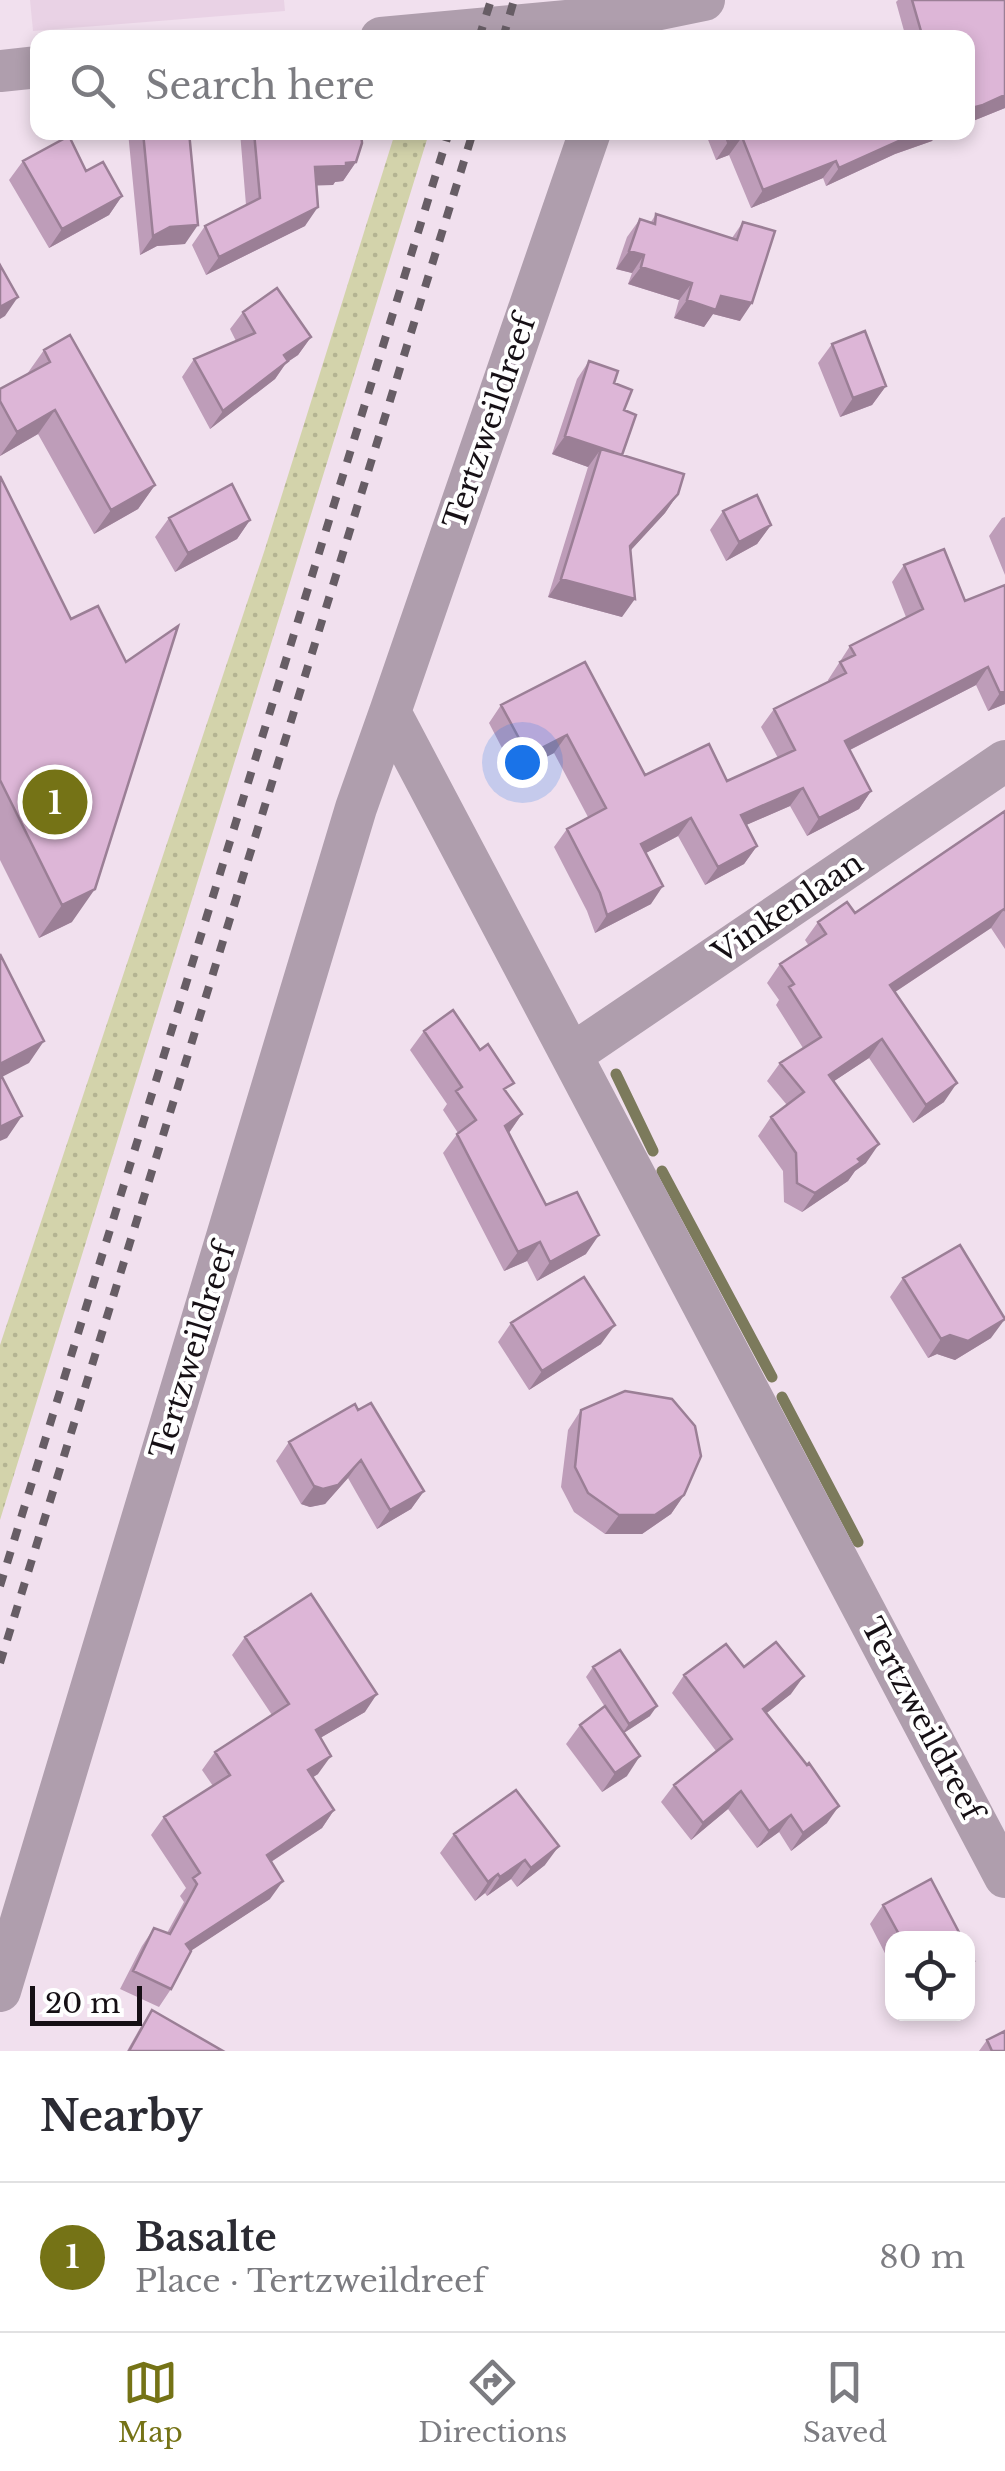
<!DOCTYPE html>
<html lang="en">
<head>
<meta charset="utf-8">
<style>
  :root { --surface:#fff; --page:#f7f7f7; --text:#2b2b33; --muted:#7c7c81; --line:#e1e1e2; --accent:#757316 }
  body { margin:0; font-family:"Libre Baskerville",serif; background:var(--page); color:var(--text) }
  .controls { position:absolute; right:30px; bottom:30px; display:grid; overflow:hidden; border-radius:20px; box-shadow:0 5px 15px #0003 }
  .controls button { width:90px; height:90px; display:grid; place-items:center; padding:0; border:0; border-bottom:2px solid var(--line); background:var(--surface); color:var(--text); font:50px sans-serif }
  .scale { position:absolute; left:30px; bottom:25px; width:112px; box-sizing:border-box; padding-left:10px; border:5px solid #161015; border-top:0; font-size:28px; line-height:35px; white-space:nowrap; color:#161015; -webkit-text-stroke:8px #fff; paint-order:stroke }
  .you { position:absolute; left:522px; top:762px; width:35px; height:35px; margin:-25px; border:8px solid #fff; border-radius:50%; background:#1a73e8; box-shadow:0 0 0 15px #1a73e833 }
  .badge { display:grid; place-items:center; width:65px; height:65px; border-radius:50%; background:var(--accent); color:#fff; font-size:32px; font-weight:700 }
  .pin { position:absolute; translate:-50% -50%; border:5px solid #fff; box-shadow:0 2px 10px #0006 }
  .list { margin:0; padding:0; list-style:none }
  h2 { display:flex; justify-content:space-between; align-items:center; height:130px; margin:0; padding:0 40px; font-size:42px }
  h2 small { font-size:32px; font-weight:400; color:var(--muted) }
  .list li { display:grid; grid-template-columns:65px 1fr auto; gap:30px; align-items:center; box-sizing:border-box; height:150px; padding:0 40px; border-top:2px solid var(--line) }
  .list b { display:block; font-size:38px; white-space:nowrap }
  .list p { margin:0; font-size:32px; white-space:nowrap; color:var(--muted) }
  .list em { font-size:32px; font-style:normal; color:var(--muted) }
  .icon { flex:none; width:55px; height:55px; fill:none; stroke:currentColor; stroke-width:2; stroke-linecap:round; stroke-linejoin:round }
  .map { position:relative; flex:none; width:1005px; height:2051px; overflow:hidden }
  .search { position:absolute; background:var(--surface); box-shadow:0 5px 15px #0003; left:30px; right:30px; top:30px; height:110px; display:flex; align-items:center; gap:25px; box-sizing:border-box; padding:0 35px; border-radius:20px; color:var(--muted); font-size:38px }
  .sheet { height:280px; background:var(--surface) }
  nav { display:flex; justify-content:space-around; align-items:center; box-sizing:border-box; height:140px; border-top:2px solid var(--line); background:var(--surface); font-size:28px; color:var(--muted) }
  nav a { display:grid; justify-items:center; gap:5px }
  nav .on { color:var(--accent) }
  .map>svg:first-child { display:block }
  .built { fill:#e9d2e5 }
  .grass { fill:url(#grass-dots) }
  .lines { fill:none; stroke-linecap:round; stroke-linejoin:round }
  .stream { stroke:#7c7a5c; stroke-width:11 }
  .minor { stroke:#af9ead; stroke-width:42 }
  .rail { stroke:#675d65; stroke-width:8; stroke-dasharray:12 12; stroke-linecap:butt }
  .wall { fill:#be9db9 }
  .shaded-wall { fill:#9b7f96 }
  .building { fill:#ddb6d7; stroke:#9b7f96; stroke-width:2.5 }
  .labels { text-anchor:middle; stroke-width:8; stroke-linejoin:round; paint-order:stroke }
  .street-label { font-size:30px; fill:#161015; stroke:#fff }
</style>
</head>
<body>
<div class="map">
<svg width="1005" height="2051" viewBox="0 0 1005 2051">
  <defs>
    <pattern id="grass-dots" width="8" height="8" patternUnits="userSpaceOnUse" patternTransform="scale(2.5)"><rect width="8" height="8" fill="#d3d3ab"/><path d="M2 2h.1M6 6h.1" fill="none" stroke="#b4b492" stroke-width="1.8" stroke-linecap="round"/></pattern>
  </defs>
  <rect width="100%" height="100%" fill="#f1e0ee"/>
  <path class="built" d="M 30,0 L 284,0 L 285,11 L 33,31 Z"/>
  <path class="grass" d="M 395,133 L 429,133 L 0,1520 L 0,1345 L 265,549 Z"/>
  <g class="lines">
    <path class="stream" d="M 616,1074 L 653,1151
      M 662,1171 L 772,1377
      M 782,1397 L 858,1542"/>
    <path class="minor" d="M 381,38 L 631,15 L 704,0
      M 0,71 L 38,67
      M 590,132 L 390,712 L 1005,1877
      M 571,1055 L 1005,761
      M 0,1991 L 356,808 L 390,712"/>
    <path class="rail" d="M 479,38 L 491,0
      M 503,38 L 514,0
      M 0,1586 L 449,132
      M 0,1663 L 473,132"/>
  </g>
  <path class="wall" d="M 898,0 L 1005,0 L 1005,108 L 968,123 L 968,38 L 906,38 L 896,2 Z
    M 128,132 L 189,132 L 185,244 L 157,246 L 140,255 Z
    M 240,132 L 361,132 L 356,162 L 343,181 L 335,182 L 333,185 L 316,185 L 305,226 L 206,275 L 192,245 L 205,226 L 246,205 Z
    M 705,132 L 938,132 L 932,141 L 895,154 L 826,186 L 823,178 L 751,208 L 729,155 L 716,160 Z
    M 23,161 L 86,171 L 122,196 L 109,215 L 49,248 L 9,180 Z
    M 656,214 L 732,238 L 743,222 L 740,321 L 713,314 L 704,327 L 674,318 L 679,300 L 628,284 L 632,273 L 616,269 L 627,237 L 640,219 L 651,222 Z
    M 243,312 L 311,337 L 298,355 L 286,363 L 275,379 L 210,429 L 182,377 L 194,359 L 236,341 L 230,329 Z
    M 832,344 L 886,386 L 872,405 L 840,417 L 818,363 Z
    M 44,350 L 155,485 L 138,509 L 94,534 L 38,434 L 0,456 L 0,389 L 27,374 Z
    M 589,361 L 614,383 L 624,410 L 622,455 L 678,494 L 665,513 L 631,550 L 622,617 L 548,597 L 588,467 L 552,454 L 577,379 Z
    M 0,476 L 72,922 L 39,938 L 0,860 Z
    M 723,511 L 771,525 L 757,544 L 726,561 L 710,530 Z
    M 1005,517 L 1005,575 L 989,536 L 1002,518 Z
    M 169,518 L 250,520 L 237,539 L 175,572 L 155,537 Z
    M 944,549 L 1005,704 L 988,711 L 976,685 L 850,750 L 871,791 L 859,809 L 807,836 L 790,806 L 746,825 L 757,846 L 744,864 L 705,885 L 678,836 L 646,853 L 651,904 L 595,933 L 587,911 L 554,847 L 567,829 L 588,817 L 554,753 L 515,773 L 489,723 L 501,705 L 585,662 L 645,775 L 727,781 L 778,758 L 761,727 L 774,709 L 829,682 L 828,680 L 850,646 L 906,617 L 892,582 L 904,565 Z
    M 1005,811 L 1005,949 L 991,928 L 895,992 L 944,1102 L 913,1123 L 869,1058 L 834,1081 L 866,1163 L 855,1171 L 848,1181 L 802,1212 L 784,1202 L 783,1171 L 758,1136 L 771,1117 L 787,1105 L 767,1081 L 780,1063 L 803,1048 L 776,1005 L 779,1000 L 767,983 L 780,964 L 809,946 L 805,940 L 818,922 L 855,913 Z
    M 424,1031 L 507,1093 L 522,1114 L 509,1133 L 546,1205 L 586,1254 L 537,1281 L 527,1261 L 504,1271 L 443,1153 L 458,1133 L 443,1110 L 447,1104 L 410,1050 Z
    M 903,1278 L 991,1338 L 955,1360 L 937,1354 L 928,1358 L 890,1297 Z
    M 511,1323 L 601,1344 L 529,1390 L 498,1342 Z
    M 358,1410 L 424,1491 L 411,1509 L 377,1529 L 348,1478 L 325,1504 L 310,1507 L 301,1504 L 276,1461 L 289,1442 Z
    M 581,1410 L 684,1495 L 671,1514 L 642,1534 L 605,1534 L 574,1512 L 561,1487 L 568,1430 Z
    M 245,1637 L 365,1712 L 320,1738 L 318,1774 L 313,1777 L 334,1810 L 322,1828 L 271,1862 L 270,1899 L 191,1950 L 171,1989 L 159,2007 L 120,1989 L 142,1946 L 154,1928 L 167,1933 L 184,1902 L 180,1896 L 186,1888 L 151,1835 L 164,1817 L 213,1786 L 202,1770 L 215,1752 L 272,1715 L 232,1655 Z
    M 593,1667 L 650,1716 L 624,1733 L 627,1776 L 602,1792 L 566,1744 L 580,1725 L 605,1707 L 586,1677 Z
    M 744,1667 L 791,1694 L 766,1713 L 827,1823 L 791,1851 L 779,1832 L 757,1848 L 728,1809 L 691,1840 L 661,1802 L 674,1785 L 716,1751 L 672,1693 L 684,1675 Z
    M 454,1834 L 545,1865 L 517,1887 L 511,1879 L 487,1896 L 485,1893 L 475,1901 L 440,1853 Z
    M 883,1905 L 962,1938 L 892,1938 L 892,1967 L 870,1924 Z
    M 152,2010 L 223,2051 L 127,2051 L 140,2028 Z
    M 987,2040 L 1005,2051 L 979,2051 Z"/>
  <path class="shaded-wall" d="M 1005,95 L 1005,108 L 968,123 L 968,109 Z
    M 919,132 L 938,132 L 932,141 L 895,154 L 826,186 L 839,168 Z
    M 742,137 L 729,155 L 716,160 L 728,142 Z
    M 836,161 L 823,178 L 751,208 L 763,190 Z
    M 356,162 L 343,181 L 335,182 L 333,185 L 302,186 L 315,167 Z
    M 122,196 L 109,215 L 49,248 L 62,229 Z
    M 318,207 L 305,226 L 206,275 L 219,257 Z
    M 198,225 L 185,244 L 157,246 L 140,255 L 153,236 L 170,227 Z
    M 629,251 L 644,255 L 632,273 L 616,269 Z
    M 641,267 L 692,283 L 679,300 L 628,284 Z
    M 721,296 L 752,303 L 740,321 L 713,314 L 704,327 L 674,318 L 687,300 Z
    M 18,297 L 5,316 L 0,319 L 0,307 Z
    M 311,337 L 298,355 L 286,363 L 275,379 L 210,429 L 223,411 L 284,355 Z
    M 886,386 L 872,405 L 840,417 L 853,398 Z
    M 55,410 L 38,434 L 0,456 L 17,432 Z
    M 565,436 L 622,455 L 601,449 L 588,467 L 552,454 Z
    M 155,485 L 138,509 L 94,534 L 111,510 Z
    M 678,494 L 665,513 L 618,564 L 630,546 Z
    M 250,520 L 237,539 L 175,572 L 188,553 Z
    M 771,525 L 757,544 L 726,561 L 739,542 Z
    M 561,579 L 635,599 L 622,617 L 548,597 Z
    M 988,667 L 976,685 L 832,759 L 845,741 Z
    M 1005,691 L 1005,704 L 988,711 L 1000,693 Z
    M 567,735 L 554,753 L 515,773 L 528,755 Z
    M 803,788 L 790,806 L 728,833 L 741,815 Z
    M 871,791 L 859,809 L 807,836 L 819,818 Z
    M 691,818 L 678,836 L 629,862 L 641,844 Z
    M 757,846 L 744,864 L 705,885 L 718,867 Z
    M 663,886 L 651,904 L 595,933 L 607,915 Z
    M 95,889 L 72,922 L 39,938 L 62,905 Z
    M 1004,909 L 991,928 L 877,1004 L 890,985 Z
    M 882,1039 L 869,1058 L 816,1093 L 829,1075 Z
    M 44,1041 L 29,1063 L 0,1078 L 0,1064 Z
    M 957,1083 L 944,1102 L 913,1123 L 926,1105 Z
    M 522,1114 L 508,1134 L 505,1126 Z
    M 22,1116 L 7,1138 L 0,1141 L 0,1127 Z
    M 879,1144 L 866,1163 L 855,1171 L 848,1181 L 802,1212 L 815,1193 L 858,1159 Z
    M 599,1235 L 586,1254 L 537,1281 L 550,1262 Z
    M 540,1242 L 527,1261 L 504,1271 L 518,1252 Z
    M 1005,1319 L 991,1338 L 955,1360 L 937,1354 L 928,1358 L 941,1339 Z
    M 615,1325 L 601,1344 L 529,1390 L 542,1371 Z
    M 361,1460 L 348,1478 L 325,1504 L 310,1507 L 301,1504 L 314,1486 Z
    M 424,1491 L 411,1509 L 377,1529 L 390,1510 Z
    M 684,1495 L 671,1514 L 642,1534 L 605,1534 L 619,1515 Z
    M 804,1676 L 791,1694 L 750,1726 L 763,1709 Z
    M 377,1694 L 365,1712 L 303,1748 L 316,1730 Z
    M 657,1706 L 650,1716 L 622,1734 L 629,1724 Z
    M 331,1756 L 318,1774 L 296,1788 L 308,1770 Z
    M 640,1756 L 627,1776 L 602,1792 L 615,1773 Z
    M 741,1791 L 728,1809 L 691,1840 L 703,1823 Z
    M 839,1806 L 827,1823 L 791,1851 L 803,1833 Z
    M 334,1810 L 322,1828 L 254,1873 L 267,1855 Z
    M 791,1815 L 779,1832 L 757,1848 L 769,1831 Z
    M 559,1846 L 545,1865 L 517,1887 L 531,1868 Z
    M 525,1860 L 511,1879 L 487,1896 L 500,1877 Z
    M 498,1874 L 485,1893 L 475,1901 L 488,1882 Z
    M 283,1881 L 270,1899 L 174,1962 L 186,1944 Z"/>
  <path class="building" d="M 912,0 L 1005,0 L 1005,95 L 983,105 L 968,109 L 968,38 L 923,38 Z
    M 143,132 L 189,132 L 198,225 L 170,227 L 153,236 Z
    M 254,132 L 361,132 L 362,143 L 356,162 L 346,163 L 346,166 L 315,167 L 318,207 L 219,257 L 205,226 L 260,198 Z
    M 724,132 L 919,132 L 839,168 L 836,161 L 763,190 L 742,137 L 728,142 Z
    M 69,136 L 86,171 L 103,162 L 122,196 L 62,229 L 23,161 Z
    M 656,214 L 737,240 L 743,222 L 775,231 L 752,303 L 721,296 L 716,310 L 687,300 L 692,283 L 641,267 L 644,255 L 629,251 L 640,219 L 655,224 Z
    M 0,265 L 18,297 L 0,307 Z
    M 277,288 L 311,337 L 284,355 L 288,361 L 223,411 L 194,359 L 255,333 L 243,312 Z
    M 865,331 L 886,386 L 853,398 L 832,344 Z
    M 70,335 L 155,485 L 111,510 L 55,410 L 17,432 L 0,401 L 0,389 L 50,362 L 44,350 Z
    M 589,361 L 618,371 L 614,383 L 632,390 L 624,410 L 636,415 L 622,455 L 684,474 L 678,494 L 630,546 L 635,599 L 561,579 L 601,449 L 622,455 L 565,436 Z
    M 0,476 L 71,619 L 98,606 L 126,662 L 178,626 L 95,889 L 62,905 L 0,780 Z
    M 232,484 L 250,520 L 188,553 L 169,518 Z
    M 757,495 L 771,525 L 739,542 L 723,511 Z
    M 944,549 L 965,601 L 1005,585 L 1005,691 L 1000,693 L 988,667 L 845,741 L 871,791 L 819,818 L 803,788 L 741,815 L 757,846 L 718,867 L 691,818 L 641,844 L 663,886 L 607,915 L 600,893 L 567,829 L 606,808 L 567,735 L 528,755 L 501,705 L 585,662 L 645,775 L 709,744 L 727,781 L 795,750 L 774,709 L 846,673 L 840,662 L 855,655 L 850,646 L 923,609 L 904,565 Z
    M 1005,811 L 1005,910 L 1004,909 L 890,985 L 957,1083 L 926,1105 L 882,1039 L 829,1075 L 879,1144 L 858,1159 L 861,1162 L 815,1193 L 797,1183 L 796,1153 L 771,1117 L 804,1092 L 780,1063 L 821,1037 L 789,987 L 794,984 L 780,964 L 826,934 L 818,922 L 847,902 L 855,913 Z
    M 0,954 L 44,1041 L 0,1064 Z
    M 453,1010 L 480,1050 L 488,1044 L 514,1083 L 504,1089 L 522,1114 L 505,1126 L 546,1205 L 577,1192 L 599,1235 L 550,1262 L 540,1242 L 518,1252 L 457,1134 L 476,1120 L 456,1091 L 462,1087 L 424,1031 Z
    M 0,1073 L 22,1116 L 0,1127 Z
    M 960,1245 L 1005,1319 L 968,1341 L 950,1335 L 941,1339 L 903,1278 Z
    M 584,1277 L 615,1325 L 542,1371 L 511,1323 Z
    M 625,1391 L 672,1399 L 695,1426 L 701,1456 L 684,1495 L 655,1515 L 619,1515 L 588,1493 L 575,1467 L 581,1410 Z
    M 371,1403 L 424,1491 L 390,1510 L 361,1460 L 338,1485 L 323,1489 L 314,1486 L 289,1442 L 355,1404 L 358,1410 Z
    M 311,1594 L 377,1694 L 316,1730 L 331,1756 L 308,1770 L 334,1810 L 267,1855 L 283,1881 L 186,1944 L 191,1951 L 171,1989 L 133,1971 L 154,1928 L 170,1934 L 197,1884 L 193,1878 L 200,1873 L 164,1817 L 230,1775 L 215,1752 L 289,1704 L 245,1637 Z
    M 776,1642 L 804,1676 L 763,1709 L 807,1765 L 809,1763 L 839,1806 L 803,1833 L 791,1815 L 769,1831 L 741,1791 L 703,1823 L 674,1785 L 732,1739 L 684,1675 L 726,1644 L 744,1667 Z
    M 620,1650 L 657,1706 L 629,1724 L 593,1667 Z
    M 605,1706 L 640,1756 L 615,1773 L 580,1725 Z
    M 516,1790 L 559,1846 L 531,1868 L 525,1860 L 500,1877 L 498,1874 L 488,1882 L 454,1834 Z
    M 931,1879 L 962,1938 L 901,1938 L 883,1905 Z
    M 968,1948 L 974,1961 L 968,1965 Z
    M 152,2010 L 223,2051 L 129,2051 Z
    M 1005,2031 L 1005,2051 L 992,2051 L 987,2040 Z"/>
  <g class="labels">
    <g class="street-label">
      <text transform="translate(490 422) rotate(-71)" y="10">Tertzweildreef</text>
      <text transform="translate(788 908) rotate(-34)" y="10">Vinkenlaan</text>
      <text transform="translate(193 1351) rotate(-73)" y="10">Tertzweildreef</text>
      <text transform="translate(922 1719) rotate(62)" y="10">Tertzweildreef</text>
    </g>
  </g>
</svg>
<div class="controls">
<button><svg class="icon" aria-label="locate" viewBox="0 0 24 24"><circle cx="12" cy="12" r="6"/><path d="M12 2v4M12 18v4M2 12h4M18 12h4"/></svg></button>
</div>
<div class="scale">20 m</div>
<div class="you"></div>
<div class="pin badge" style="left:55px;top:802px">1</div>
<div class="search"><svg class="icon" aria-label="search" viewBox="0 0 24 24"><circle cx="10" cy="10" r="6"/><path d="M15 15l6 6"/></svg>Search here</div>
</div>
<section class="sheet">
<h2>Nearby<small></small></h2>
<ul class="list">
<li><span class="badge">1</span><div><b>Basalte</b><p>Place · Tertzweildreef</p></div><em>80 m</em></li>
</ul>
</section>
<nav>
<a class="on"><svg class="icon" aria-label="map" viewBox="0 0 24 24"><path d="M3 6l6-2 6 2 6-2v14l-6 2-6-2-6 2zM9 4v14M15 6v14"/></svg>Map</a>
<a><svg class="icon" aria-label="directions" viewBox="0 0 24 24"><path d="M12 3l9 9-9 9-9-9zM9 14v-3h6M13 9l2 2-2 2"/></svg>Directions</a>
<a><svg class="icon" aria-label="saved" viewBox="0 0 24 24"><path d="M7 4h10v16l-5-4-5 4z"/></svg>Saved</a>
</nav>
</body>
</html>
